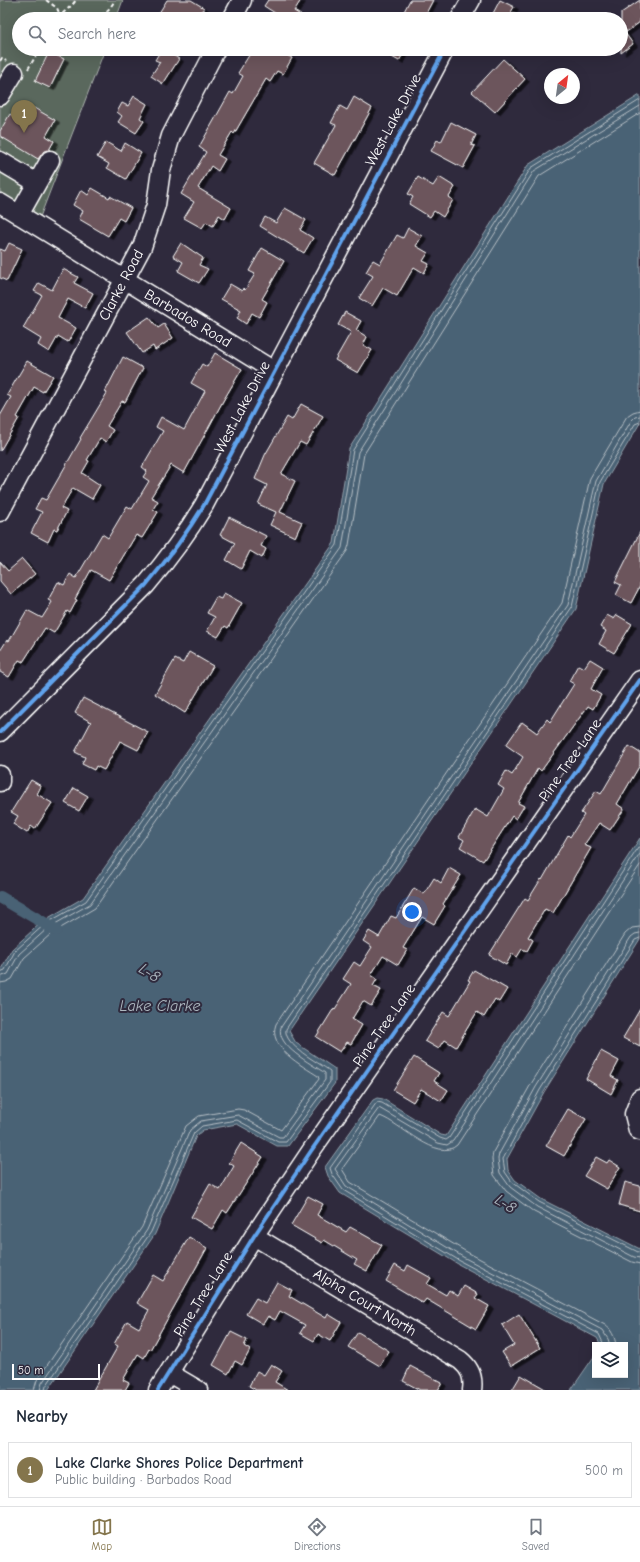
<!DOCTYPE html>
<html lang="en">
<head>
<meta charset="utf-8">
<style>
  :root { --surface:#fff; --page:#f6f6f7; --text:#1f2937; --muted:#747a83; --line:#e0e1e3; --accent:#84754c }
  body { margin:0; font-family:"Comic Neue",sans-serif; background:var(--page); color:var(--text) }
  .controls { position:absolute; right:12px; bottom:12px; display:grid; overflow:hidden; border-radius:0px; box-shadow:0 4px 16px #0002 }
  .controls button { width:36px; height:36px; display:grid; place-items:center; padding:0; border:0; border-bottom:1px solid var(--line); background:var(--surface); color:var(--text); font:20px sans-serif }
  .compass { position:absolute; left:544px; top:68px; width:36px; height:36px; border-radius:50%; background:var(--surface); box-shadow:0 4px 16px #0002; rotate:29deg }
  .scale { position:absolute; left:12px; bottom:10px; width:88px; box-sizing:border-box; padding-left:4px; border:2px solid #fff; border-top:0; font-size:11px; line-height:14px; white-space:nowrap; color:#fff; -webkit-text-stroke:3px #2f2a3d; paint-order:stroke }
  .you { position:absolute; left:412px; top:912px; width:14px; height:14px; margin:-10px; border:3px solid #fff; border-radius:50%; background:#1a73e8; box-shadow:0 0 0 6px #1a73e833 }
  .badge { display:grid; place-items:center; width:26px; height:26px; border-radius:50%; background:var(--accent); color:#fff; font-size:13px; font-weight:700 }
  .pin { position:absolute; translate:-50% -33px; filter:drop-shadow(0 1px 2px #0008) }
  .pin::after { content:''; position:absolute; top:21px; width:14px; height:12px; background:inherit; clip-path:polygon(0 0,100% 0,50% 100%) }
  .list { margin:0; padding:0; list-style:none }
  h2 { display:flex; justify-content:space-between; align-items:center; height:52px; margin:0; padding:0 16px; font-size:17px }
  h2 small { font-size:13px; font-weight:400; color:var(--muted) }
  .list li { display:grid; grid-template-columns:26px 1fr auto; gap:12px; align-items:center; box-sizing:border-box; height:56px; margin:0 8px 8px; padding:0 8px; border:1px solid var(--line); border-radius:0px }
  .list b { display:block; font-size:15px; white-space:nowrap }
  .list p { margin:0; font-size:13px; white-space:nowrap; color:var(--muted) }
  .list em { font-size:13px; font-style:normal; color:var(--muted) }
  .icon { flex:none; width:22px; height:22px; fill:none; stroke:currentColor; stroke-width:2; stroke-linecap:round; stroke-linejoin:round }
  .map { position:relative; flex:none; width:640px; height:1390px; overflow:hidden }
  .search { position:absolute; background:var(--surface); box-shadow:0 4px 16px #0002; left:12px; right:12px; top:12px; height:44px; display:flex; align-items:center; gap:10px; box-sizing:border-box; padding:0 14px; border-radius:22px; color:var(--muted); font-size:15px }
  .sheet { height:116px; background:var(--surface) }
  nav { display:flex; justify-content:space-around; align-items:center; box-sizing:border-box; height:56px; border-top:1px solid var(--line); background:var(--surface); font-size:11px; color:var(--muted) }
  nav a { display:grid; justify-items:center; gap:2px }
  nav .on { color:var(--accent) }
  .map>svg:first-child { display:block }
  .green { fill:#5a675d; stroke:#acb3ae }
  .water { fill:#4a6274; stroke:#92a1ac }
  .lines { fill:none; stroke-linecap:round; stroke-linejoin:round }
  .shore { stroke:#b7c0c7; stroke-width:1 }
  .canal { stroke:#4a6274; stroke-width:12 }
  .building { fill:#6c555c; stroke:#fff; filter:url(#shadow) }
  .minor-casing { stroke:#fff; stroke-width:21 }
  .path { stroke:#fff; stroke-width:2; stroke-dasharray:4 3; stroke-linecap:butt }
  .minor { stroke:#2f2a3d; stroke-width:18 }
  .cycleway-casing { stroke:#2f2a3d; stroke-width:6 }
  .cycleway { stroke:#60a3ed; stroke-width:4 }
  .labels { text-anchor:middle; stroke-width:4; stroke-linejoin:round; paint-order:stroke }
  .street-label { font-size:15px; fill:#fff; stroke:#2f2a3d }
  .water-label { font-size:16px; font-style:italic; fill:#aeb8c0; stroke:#2f2a3d }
</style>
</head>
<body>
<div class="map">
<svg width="640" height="1390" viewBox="0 0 640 1390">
  <defs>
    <filter id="shadow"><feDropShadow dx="4.5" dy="2.5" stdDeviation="0" flood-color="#0009"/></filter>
  </defs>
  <rect width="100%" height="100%" fill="#2f2a3d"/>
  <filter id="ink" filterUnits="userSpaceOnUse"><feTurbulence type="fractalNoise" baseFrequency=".025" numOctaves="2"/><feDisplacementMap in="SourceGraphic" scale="8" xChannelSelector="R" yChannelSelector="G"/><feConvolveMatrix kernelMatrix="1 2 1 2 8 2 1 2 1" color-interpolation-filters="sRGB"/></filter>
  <g filter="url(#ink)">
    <path class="green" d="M 0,0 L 123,0 L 116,19 L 19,19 L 19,49 L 105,49 L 40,217 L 0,192 Z"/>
    <path class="water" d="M 640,95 L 640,423 L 604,484 L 576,609 L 289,1031 L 296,1043 L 335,1069 L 335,1083 L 288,1146 L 277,1146 L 237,1124 L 203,1130 L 196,1136 L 155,1234 L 48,1390 L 0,1390 L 0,971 L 12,949 L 43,921 L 83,898 L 334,543 L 349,449 L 528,165 Z
      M 640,838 L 640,939 L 544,1092 L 507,1159 L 508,1170 L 515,1180 L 541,1199 L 640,1249 L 640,1390 L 571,1390 L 595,1355 L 595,1375 L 625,1375 L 625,1345 L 601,1345 L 597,1338 L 458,1264 L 340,1193 L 328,1176 L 325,1167 L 373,1100 L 377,1098 L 383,1099 L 441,1135 L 446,1136 Z"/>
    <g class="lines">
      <path class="shore" d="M 640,927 L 632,928 L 625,934 L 531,1084 L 493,1152 L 492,1159 L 494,1175 L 506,1191 L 534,1212 L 632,1262 L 640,1264
        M 640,933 L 635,934 L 631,937 L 536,1087 L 499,1154 L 498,1159 L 500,1173 L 510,1187 L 537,1207 L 634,1257 L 640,1258
        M 640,938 L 635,940 L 540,1090 L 503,1159 L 505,1172 L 512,1182 L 539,1202 L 640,1253
        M 0,972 L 5,970 L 15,951 L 45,924 L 86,901 L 337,545 L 353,450 L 531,168 L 640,100
        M 0,977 L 8,974 L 19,954 L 48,928 L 90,904 L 342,548 L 358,452 L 534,171 L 640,106
        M 0,983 L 6,982 L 12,979 L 24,958 L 52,933 L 95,908 L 347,551 L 349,545 L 364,454 L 539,176 L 640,113
        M 604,1345 L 599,1334 L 460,1261 L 343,1190 L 332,1174 L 330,1168 L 377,1102 L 382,1103 L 440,1138 L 446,1140 L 449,1138 L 640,845
        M 610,1345 L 608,1339 L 602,1330 L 463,1257 L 346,1186 L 335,1169 L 379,1108 L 438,1143 L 447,1145 L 453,1141 L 640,854
        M 616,1345 C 615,1337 611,1329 605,1325 L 465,1251 L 350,1182 L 342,1169 L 380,1116 C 400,1123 438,1163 457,1145 L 640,865
        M 34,1390 L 37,1380 L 142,1227 L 186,1126 L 199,1116 L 238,1109 L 244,1110 L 281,1130 L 319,1079 L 318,1076 C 303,1066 267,1048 276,1024 L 562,603 L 590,478 L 627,416 L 633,412 L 640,410
        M 40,1390 L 42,1383 L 147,1230 L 190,1130 L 201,1121 L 238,1115 L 279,1137 L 283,1137 L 325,1080 L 325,1073 C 312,1064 275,1046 281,1027 L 568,605 L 596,481 L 631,421 L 635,417 L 640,416
        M 45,1390 L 46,1386 L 151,1232 L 194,1133 L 202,1126 L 237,1120 L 278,1142 L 286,1142 L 330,1082 L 330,1071 C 318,1062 283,1045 286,1029 L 572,607 L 600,482 L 635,424 L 640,422"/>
      <path class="canal" d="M 0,897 L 56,930"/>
    </g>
    <path class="building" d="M 167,0 L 191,0 L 204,8 L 197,19 L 186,14 L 184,19 L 162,19 L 164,16 L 159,13 Z
      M 268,0 L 301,0 L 294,11 L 307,19 L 272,19 L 275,13 L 264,6 Z
      M 410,0 L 433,0 L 423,19 L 400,19 Z
      M 500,0 L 514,7 L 511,12 L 525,19 L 490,19 Z
      M 640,0 L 640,22 L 625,33 L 633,44 L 621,53 L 621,13 Z
      M 253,49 L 276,49 L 292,58 L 283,74 L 277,71 L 270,82 L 266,79 L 234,134 L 232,132 L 218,155 L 225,159 L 218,171 L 211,166 L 198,188 L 231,208 L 225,219 L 219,215 L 213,226 L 206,222 L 202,228 L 184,218 L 194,202 L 181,194 L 206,152 L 199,147 L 230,92 L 233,94 L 243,76 L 238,73 Z
      M 378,49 L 406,49 L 399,61 Z
      M 161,50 L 165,53 L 167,51 L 179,59 L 163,84 L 151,76 L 160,62 L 155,60 Z
      M 49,52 L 64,59 L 50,88 L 35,81 Z
      M 503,59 L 525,79 L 495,112 L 472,92 Z
      M 134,96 L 147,104 L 140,118 L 144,121 L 136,133 L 118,122 L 122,116 L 117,112 L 122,103 L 128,106 Z
      M 354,97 L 372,108 L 335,175 L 314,163 L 336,125 L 331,123 L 340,106 L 347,110 Z
      M 34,108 L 55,120 L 46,136 L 54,141 L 49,150 L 44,151 L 38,159 L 0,136 L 0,131 L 10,114 L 26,123 Z
      M 451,122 L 476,135 L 471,145 L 475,146 L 463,168 L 431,151 L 437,140 L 441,142 Z
      M 106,142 L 121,151 L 125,143 L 141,153 L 126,179 L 107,168 L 109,164 L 97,157 Z
      M 418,177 L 433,186 L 439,177 L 455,187 L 449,197 L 453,200 L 443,217 L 434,211 L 430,217 L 409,204 L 413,197 L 408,194 Z
      M 92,188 L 109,198 L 110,196 L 131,208 L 124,221 L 119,218 L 108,236 L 79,219 L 83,211 L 73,205 L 81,190 L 88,195 Z
      M 285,208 L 306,220 L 300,230 L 313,238 L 304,253 L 260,226 L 265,217 L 276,223 Z
      M 408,228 L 422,236 L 416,246 L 428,253 L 423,261 L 429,264 L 424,273 L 414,267 L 397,296 L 383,288 L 372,306 L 359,298 L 373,276 L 366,272 L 373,260 L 380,264 L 397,235 L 403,238 Z
      M 9,243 L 22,249 L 7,281 L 0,278 L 0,249 L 5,251 Z
      M 181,243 L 203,258 L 199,265 L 208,269 L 199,283 L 178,271 L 183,262 L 173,256 Z
      M 262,248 L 284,261 L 262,299 L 267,302 L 259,317 L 252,313 L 246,324 L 237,318 L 241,310 L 221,299 L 230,284 L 242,291 L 243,288 L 245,290 L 255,274 L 249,271 Z
      M 63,269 L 78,277 L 74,283 L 93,293 L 85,308 L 68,299 L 58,318 L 76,328 L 68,342 L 58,336 L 49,352 L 38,345 L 41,339 L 23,328 L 42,295 L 34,291 L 39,283 L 52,290 Z
      M 345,312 L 361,321 L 356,330 L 367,337 L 363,345 L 372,350 L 358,373 L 335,360 L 351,332 L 338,325 Z
      M 149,317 L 158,328 L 164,324 L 173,338 L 155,350 L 153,346 L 142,353 L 127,332 Z
      M 215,353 L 242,369 L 223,401 L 184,473 L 171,465 L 151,497 L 158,501 L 153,509 L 158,512 L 142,538 L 136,535 L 109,580 L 91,570 L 75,599 L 77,600 L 70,613 L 67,611 L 54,633 L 45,628 L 23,662 L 19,660 L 9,677 L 0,672 L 0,651 L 7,640 L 9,641 L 27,610 L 42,618 L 52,602 L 48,600 L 58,582 L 64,585 L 70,574 L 76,578 L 102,534 L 108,538 L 127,506 L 132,509 L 149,481 L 143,477 L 147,471 L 142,467 L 163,431 L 156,427 L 161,417 L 184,430 L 205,391 L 191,383 L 202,364 L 207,367 Z
      M 123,357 L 143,368 L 125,402 L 122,401 L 107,426 L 113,430 L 106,442 L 100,438 L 87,460 L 89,461 L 82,473 L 100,485 L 92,499 L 73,488 L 61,508 L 67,511 L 57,530 L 54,529 L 48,542 L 31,533 L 42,512 L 35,509 L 41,498 L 46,500 L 81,439 L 80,438 L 107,393 L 105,392 Z
      M 27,361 L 53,376 L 43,392 L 34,387 L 17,417 L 19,418 L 0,451 L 0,416 L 11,397 L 7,395 Z
      M 301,404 L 323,416 L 306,445 L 300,442 L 281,474 L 295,481 L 280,512 L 302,522 L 295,537 L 270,525 L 276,512 L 258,504 L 267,485 L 255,479 L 265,455 L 287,417 L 292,420 Z
      M 229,517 L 266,536 L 261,546 L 266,549 L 262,558 L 250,551 L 241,569 L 226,560 L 235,543 L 220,535 Z
      M 640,532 L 640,586 L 631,603 L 616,595 L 621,585 L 615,582 Z
      M 22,559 L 35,574 L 11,594 L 0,581 L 0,562 L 8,571 Z
      M 224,593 L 242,603 L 228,628 L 225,626 L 218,637 L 207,631 L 215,617 L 207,613 L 216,597 L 221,599 Z
      M 607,615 L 614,619 L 617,615 L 632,624 L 614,653 L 599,644 L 606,631 L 600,627 Z
      M 189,652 L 213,666 L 185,713 L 155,694 L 175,659 L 183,663 Z
      M 590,659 L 603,667 L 591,689 L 601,695 L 593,709 L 588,706 L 541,771 L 538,768 L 518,803 L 524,806 L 516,819 L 512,816 L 483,861 L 460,847 L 464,840 L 459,837 L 475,809 L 488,817 L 504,789 L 498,785 L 506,771 L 512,775 L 523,757 L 506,745 L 522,722 L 537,733 L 547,719 L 550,722 L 574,684 L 569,681 L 578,665 L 584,668 Z
      M 83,698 L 148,732 L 138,750 L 120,741 L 104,770 L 96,766 L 94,770 L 82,764 L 85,757 L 75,752 L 91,722 L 75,713 Z
      M 629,746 L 640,753 L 640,765 L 617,804 L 624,809 L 610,830 L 599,823 L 584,845 L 591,848 L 553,913 L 545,909 L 528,937 L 533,940 L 527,951 L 522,949 L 517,957 L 512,954 L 506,965 L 489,955 L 525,898 L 528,900 L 541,879 L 542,880 L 568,835 L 570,837 L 584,815 L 581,813 L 596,791 L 601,794 Z
      M 31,780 L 41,786 L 37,794 L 52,803 L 35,829 L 31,826 L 27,833 L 13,824 L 18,816 L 11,812 Z
      M 74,788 L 88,796 L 79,811 L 65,803 Z
      M 449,868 L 461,875 L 443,904 L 445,906 L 434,924 L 422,917 L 403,948 L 407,950 L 398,965 L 383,956 L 371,975 L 377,979 L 373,986 L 381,990 L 371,1006 L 363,1001 L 352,1019 L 362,1025 L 351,1044 L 347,1042 L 340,1052 L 316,1037 L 334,1008 L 335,1009 L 351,984 L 343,979 L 354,962 L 360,966 L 372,947 L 363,941 L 369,931 L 379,937 L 391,916 L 396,918 L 414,888 L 424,894 L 434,878 L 441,883 Z
      M 474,970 L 507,989 L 499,1002 L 495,999 L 484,1017 L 477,1012 L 456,1047 L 445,1040 L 439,1049 L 425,1041 L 443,1012 L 449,1016 L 470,981 L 468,980 Z
      M 640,1009 L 640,1047 L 623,1038 Z
      M 601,1051 L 619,1061 L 611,1076 L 618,1080 L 611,1094 L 586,1079 Z
      M 414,1057 L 439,1073 L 434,1081 L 448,1090 L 441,1101 L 421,1089 L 413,1102 L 393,1090 Z
      M 568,1109 L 586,1119 L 564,1156 L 546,1146 Z
      M 241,1143 L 263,1157 L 227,1213 L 223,1210 L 212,1229 L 191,1217 L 210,1184 L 220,1190 L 234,1166 L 229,1163 Z
      M 596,1157 L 607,1163 L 609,1160 L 620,1167 L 607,1189 L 584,1176 Z
      M 625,1182 L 640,1186 L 640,1211 L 619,1205 Z
      M 308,1196 L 323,1204 L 317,1215 L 346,1232 L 350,1227 L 382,1245 L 367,1271 L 354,1264 L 357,1260 L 324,1240 L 322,1243 L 291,1225 Z
      M 189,1237 L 207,1248 L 150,1350 L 149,1349 L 144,1358 L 138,1354 L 123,1380 L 129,1383 L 125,1390 L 93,1390 L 118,1346 L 114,1344 L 127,1321 L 139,1328 L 149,1310 L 137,1303 L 153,1275 L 163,1281 Z
      M 395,1265 L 405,1271 L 408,1265 L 431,1278 L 427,1284 L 446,1295 L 449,1290 L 458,1296 L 464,1286 L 478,1294 L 475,1298 L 489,1306 L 476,1329 L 426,1299 L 423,1303 L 386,1281 Z
      M 277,1282 L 292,1290 L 289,1296 L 326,1318 L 328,1314 L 341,1322 L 330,1341 L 318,1334 L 314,1341 L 300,1333 L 305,1325 L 280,1311 L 275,1320 L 268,1316 L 263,1324 L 246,1314 L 256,1298 L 265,1303 Z
      M 519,1314 L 540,1348 L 511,1366 L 502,1352 L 514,1345 L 502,1325 Z
      M 231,1332 L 247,1340 L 244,1346 L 250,1350 L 242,1365 L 235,1361 L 228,1374 L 213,1365 Z
      M 358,1332 L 389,1351 L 380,1366 L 348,1347 Z
      M 271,1364 L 282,1371 L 275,1382 L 288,1390 L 256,1390 L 249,1386 L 257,1371 L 264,1375 Z
      M 410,1366 L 442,1383 L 438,1390 L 420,1390 L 403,1381 Z
      M 521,1375 L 547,1390 L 512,1390 Z"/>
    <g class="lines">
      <defs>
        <path id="minor" d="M 232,19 L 242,0
          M 460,19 L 471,0
          M 0,96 L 14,73
          M 0,161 L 37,183 L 50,160
          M 0,203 L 274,371
          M 19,215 L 37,183
          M 0,512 L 142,247 L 156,205 L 161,170 L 171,136 L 216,49
          M 0,732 L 146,585 C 168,559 187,533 204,505 L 445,49
          M 0,775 L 0,782
          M 640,1098 L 634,1114 L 638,1130 L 640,1131
          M 254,1236 L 460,1360 C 470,1368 474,1377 472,1390
          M 169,1373 L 198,1390
          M 158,1390 L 254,1236 L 311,1151 L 640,680"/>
      </defs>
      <use href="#minor" class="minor-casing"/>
      <path class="path" d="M 46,0 L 57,8 L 60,15
        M 58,19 C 62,12 70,9 76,0
        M 95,19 C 104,15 110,9 115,0
        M 0,61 L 2,58 L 6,61
        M 28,69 L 40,49"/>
      <use href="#minor" class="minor"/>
      <defs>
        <path id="cycleway" d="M 0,732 L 146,585 C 168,559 187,533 204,505 L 445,49
          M 158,1390 L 254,1236 L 311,1151 L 640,680"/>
      </defs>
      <use href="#cycleway" class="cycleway-casing"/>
      <use href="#cycleway" class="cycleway"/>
    </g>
  </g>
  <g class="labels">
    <g class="street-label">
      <text transform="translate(393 120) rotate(-62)" y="5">West Lake Drive</text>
      <text transform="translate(121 285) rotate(-62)" y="5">Clarke Road</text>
      <text transform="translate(188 318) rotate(31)" y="5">Barbados Road</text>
      <text transform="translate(242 407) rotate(-62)" y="5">West Lake Drive</text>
      <text transform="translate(570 760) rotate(-55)" y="5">Pine Tree Lane</text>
      <text transform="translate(384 1025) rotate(-55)" y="5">Pine Tree Lane</text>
      <text transform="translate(203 1294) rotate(-58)" y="5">Pine Tree Lane</text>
      <text transform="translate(365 1302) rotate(31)" y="5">Alpha Court North</text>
    </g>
    <g class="water-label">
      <text transform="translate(150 972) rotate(33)" y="6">L-8</text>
      <text x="160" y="1011">Lake Clarke</text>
      <text transform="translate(506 1203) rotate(33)" y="6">L-8</text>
    </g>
  </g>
</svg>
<div class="controls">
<button><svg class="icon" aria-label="layers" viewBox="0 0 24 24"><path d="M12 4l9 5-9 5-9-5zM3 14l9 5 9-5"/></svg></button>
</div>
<svg class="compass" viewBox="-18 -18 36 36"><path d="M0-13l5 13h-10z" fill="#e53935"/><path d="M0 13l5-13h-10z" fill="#747a83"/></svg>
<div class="scale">50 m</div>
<div class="you"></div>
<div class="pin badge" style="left:24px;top:133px">1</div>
<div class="search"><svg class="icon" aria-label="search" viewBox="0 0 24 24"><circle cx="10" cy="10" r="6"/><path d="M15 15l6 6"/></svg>Search here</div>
</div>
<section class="sheet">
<h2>Nearby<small></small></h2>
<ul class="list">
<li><span class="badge">1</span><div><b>Lake Clarke Shores Police Department</b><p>Public building · Barbados Road</p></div><em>500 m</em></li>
</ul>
</section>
<nav>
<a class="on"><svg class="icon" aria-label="map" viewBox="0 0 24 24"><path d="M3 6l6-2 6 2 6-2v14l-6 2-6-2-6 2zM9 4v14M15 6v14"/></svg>Map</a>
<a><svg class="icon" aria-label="directions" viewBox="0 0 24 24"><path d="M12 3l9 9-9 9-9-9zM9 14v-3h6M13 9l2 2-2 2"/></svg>Directions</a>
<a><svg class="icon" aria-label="saved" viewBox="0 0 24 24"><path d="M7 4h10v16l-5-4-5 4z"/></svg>Saved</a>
</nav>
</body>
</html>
